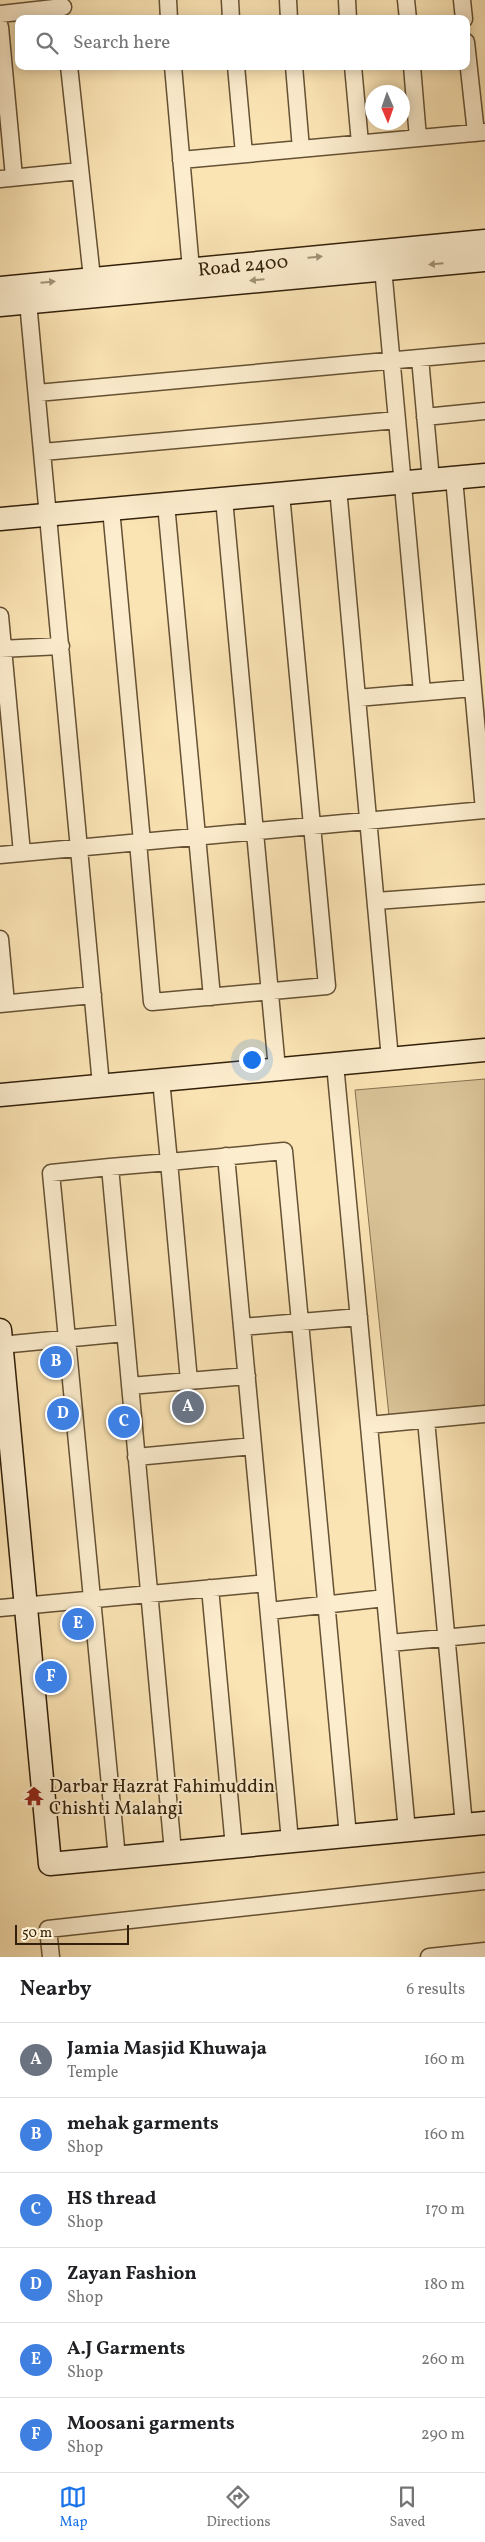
<!DOCTYPE html>
<html lang="en">
<head>
<meta charset="utf-8">
<style>
  :root { --surface:#fff; --page:#f2f2f2; --text:#202124; --muted:#757577; --line:#e0e0e0; --accent:#1a73e8 }
  body { margin:0; font-family:Vollkorn,serif; background:var(--page); color:var(--text) }
  .compass { position:absolute; left:365px; top:85px; width:45px; height:45px; border-radius:50%; background:var(--surface); box-shadow:0 2px 12px #0003; rotate:178deg }
  .scale { position:absolute; left:15px; bottom:12px; width:114px; box-sizing:border-box; padding-left:5px; border:2px solid #33200a; border-top:0; font-size:14px; line-height:18px; white-space:nowrap; color:#33200a; -webkit-text-stroke:4px #fcedce; paint-order:stroke }
  .you { position:absolute; left:251px; top:1059px; width:18px; height:18px; margin:-12px; border:4px solid #fff; border-radius:50%; background:#1a73e8; box-shadow:0 0 0 8px #1a73e833 }
  .badge { display:grid; place-items:center; width:32px; height:32px; border-radius:50%; background:var(--accent); color:#fff; font-size:16px; font-weight:700 }
  .pin { position:absolute; translate:-50% -50%; border:2px solid #fff; box-shadow:0 1px 5px #0006 }
  .list { margin:0; padding:0; list-style:none }
  h2 { display:flex; justify-content:space-between; align-items:center; height:65px; margin:0; padding:0 20px; font-size:21px }
  h2 small { font-size:16px; font-weight:400; color:var(--muted) }
  .list li { display:grid; grid-template-columns:32px 1fr auto; gap:15px; align-items:center; box-sizing:border-box; height:75px; padding:0 20px; border-top:1px solid var(--line) }
  .list b { display:block; font-size:19px; white-space:nowrap }
  .list p { margin:0; font-size:16px; white-space:nowrap; color:var(--muted) }
  .list em { font-size:16px; font-style:normal; color:var(--muted) }
  .icon { flex:none; width:28px; height:28px; fill:none; stroke:currentColor; stroke-width:2; stroke-linecap:round; stroke-linejoin:round }
  .map { position:relative; flex:none; width:485px; height:1957px; overflow:hidden }
  .search { position:absolute; background:var(--surface); box-shadow:0 2px 12px #0003; left:15px; right:15px; top:15px; height:55px; display:flex; align-items:center; gap:12px; box-sizing:border-box; padding:0 18px; border-radius:10px; color:var(--muted); font-size:19px }
  .sheet { height:515px; background:var(--surface) }
  nav { display:flex; justify-content:space-around; align-items:center; box-sizing:border-box; height:70px; border-top:1px solid var(--line); background:var(--surface); font-size:14px; color:var(--muted) }
  nav a { display:grid; justify-items:center; gap:2px }
  nav .on { color:var(--accent) }
  .map>svg:first-child { display:block }
  .green { fill:#d9c397; stroke:#867250 }
  .lines { fill:none; stroke-linecap:round; stroke-linejoin:round }
  .street-casing { stroke:#655134; stroke-width:19 }
  .secondary-casing { stroke:#33200a; stroke-width:25 }
  .street { stroke:#fcedce; stroke-width:16 }
  .secondary { stroke:#fcedce; stroke-width:22 }
  .oneway { fill:#a29176 }
  .labels { text-anchor:middle; stroke-width:4; stroke-linejoin:round; paint-order:stroke }
  .street-label { font-size:19px; fill:#33200a; stroke:#fcedce }
  .poi-label { font-size:19px; fill:#33200a; stroke:#fcedce; text-anchor:start }
</style>
</head>
<body>
<div class="map">
<svg width="485" height="1957" viewBox="0 0 485 1957">
  <rect width="100%" height="100%" fill="#fbe4b4"/>
  <filter id="stains"><feTurbulence type="fractalNoise" baseFrequency=".004" numOctaves="4"/><feColorMatrix values="0 0 0 0 .2 0 0 0 0 .09 0 0 0 0 .02 0 0 0 .5 -.17"/></filter>
  <radialGradient id="worn" r=".72"><stop offset=".6" stop-color="#630" stop-opacity="0"/><stop offset="1" stop-color="#630" stop-opacity=".3"/></radialGradient>
  <path class="green" d="M 485,1079 L 485,1405 L 389,1416 L 355,1090 Z"/>
  <g class="lines">
    <defs>
      <path id="street" d="M 168,0 L 169,19
        M 230,0 L 231,19
        M 288,0 L 289,19
        M 347,0 L 348,19
        M 406,0 L 408,19
        M 462,0 L 464,19
        M 0,14 L 63,7
        M 0,27 L 14,177
        M 466,42 L 476,133
        M 69,66 L 92,278
        M 173,66 L 191,269
        M 236,66 L 244,154
        M 294,66 L 301,149
        M 353,66 L 360,143
        M 412,66 L 418,138
        M 181,160 L 485,132
        M 0,179 L 80,171
        M 383,268 L 422,692
        M 28,302 L 101,1085
        M 420,358 L 431,480
        M 37,393 L 485,352
        M 425,417 L 485,411
        M 43,452 L 397,420
        M 338,488 L 357,698 L 473,688
        M 224,499 L 277,1069
        M 166,504 L 212,997
        M 111,509 L 142,842
        M 0,616 L 22,853
        M 0,649 L 61,646
        M 357,698 L 390,1059
        M 138,842 L 152,1002 L 327,986 L 281,494
        M 0,855 L 484,810 L 454,478
        M 376,901 L 485,893
        M 0,939 L 6,1003
        M 0,1004 L 93,995
        M 335,1064 L 407,1831
        M 161,1080 L 169,1162 L 284,1151 L 348,1836
        M 226,1156 L 290,1841
        M 110,1167 L 51,1173 L 117,1858
        M 242,1327 L 359,1317
        M 1,1345 L 125,1333
        M 130,1386 L 247,1376
        M 426,1420 L 464,1825
        M 369,1425 L 485,1414
        M 136,1457 L 253,1446
        M 210,1588 L 234,1847
        M 0,1608 L 266,1583
        M 269,1611 L 385,1598
        M 390,1643 L 485,1634
        M 173,1852 L 110,1167 L 169,1162 L 189,1381
        M 51,1957 L 48,1929 L 485,1881
        M 429,1957 L 485,1951"/>
      <g id="secondary">
        <path id="s1" d="M 0,288 L 485,241"/>
        <path d="M 0,305 L 485,260"/>
        <path d="M 0,519 L 485,475"/>
        <path d="M 0,1095 L 485,1050"/>
        <path d="M 0,1330 L 50,1864 L 485,1823"/>
      </g>
    </defs>
    <use href="#street" class="street-casing"/>
    <use href="#secondary" class="secondary-casing"/>
    <use href="#street" class="street"/>
    <use href="#secondary" class="secondary"/>
  </g>
  <defs><path id="oneway-solid" d="M-6-.8H1V-3.2L6.5 0L1 3.2V.8H-6Z" transform="scale(1.25)"/></defs>
  <g class="oneway">
    <use href="#oneway-solid" transform="translate(315 257) rotate(-5)"/>
    <use href="#oneway-solid" transform="translate(436 264) rotate(175)"/>
    <use href="#oneway-solid" transform="translate(257 280) rotate(175)"/>
    <use href="#oneway-solid" transform="translate(48 282) rotate(-5)"/>
  </g>
  <defs>
    <symbol id="temple-bare" viewBox="-9 -9 18 18"><path d="M0-6L5-2H3V0L6.5 2.5H4V6H1.5V3h-3V6H-4V2.5H-6.5L-3 0V-2H-5Z" fill="#8f2418" stroke="#fcedce" stroke-width="2.5" paint-order="stroke"/></symbol>
  </defs>
  <g fill-rule="evenodd">
    <use href="#temple-bare" x="20" y="1782" width="28" height="28"/>
  </g>
  <g class="labels">
    <g class="street-label">
      <text dy="7" stroke="none"><textPath href="#s1" startOffset="244">Road 2400</textPath></text>
    </g>
    <g class="poi-label">
      <text x="49" y="1792">Darbar Hazrat Fahimuddin<tspan x="49" dy="22">Chishti Malangi</tspan></text>
    </g>
  </g>
  <rect width="100%" height="100%" filter="url(#stains)"/>
  <rect width="100%" height="100%" fill="url(#worn)"/>
</svg>
<svg class="compass" viewBox="-18 -18 36 36"><path d="M0-13l5 13h-10z" fill="#e53935"/><path d="M0 13l5-13h-10z" fill="#757577"/></svg>
<div class="scale">50 m</div>
<div class="you"></div>
<div class="pin badge" style="left:188px;top:1407px;background:#6b7280">A</div>
<div class="pin badge" style="left:56px;top:1362px;background:#3f7fe0">B</div>
<div class="pin badge" style="left:124px;top:1422px;background:#3f7fe0">C</div>
<div class="pin badge" style="left:63px;top:1414px;background:#3f7fe0">D</div>
<div class="pin badge" style="left:78px;top:1624px;background:#3f7fe0">E</div>
<div class="pin badge" style="left:51px;top:1677px;background:#3f7fe0">F</div>
<div class="search"><svg class="icon" aria-label="search" viewBox="0 0 24 24"><circle cx="10" cy="10" r="6"/><path d="M15 15l6 6"/></svg>Search here</div>
</div>
<section class="sheet">
<h2>Nearby<small>6 results</small></h2>
<ul class="list">
<li><span class="badge" style="background:#6b7280">A</span><div><b>Jamia Masjid Khuwaja</b><p>Temple</p></div><em>160 m</em></li>
<li><span class="badge" style="background:#3f7fe0">B</span><div><b>mehak garments</b><p>Shop</p></div><em>160 m</em></li>
<li><span class="badge" style="background:#3f7fe0">C</span><div><b>HS thread</b><p>Shop</p></div><em>170 m</em></li>
<li><span class="badge" style="background:#3f7fe0">D</span><div><b>Zayan Fashion</b><p>Shop</p></div><em>180 m</em></li>
<li><span class="badge" style="background:#3f7fe0">E</span><div><b>A.J Garments</b><p>Shop</p></div><em>260 m</em></li>
<li><span class="badge" style="background:#3f7fe0">F</span><div><b>Moosani garments</b><p>Shop</p></div><em>290 m</em></li>
</ul>
</section>
<nav>
<a class="on"><svg class="icon" aria-label="map" viewBox="0 0 24 24"><path d="M3 6l6-2 6 2 6-2v14l-6 2-6-2-6 2zM9 4v14M15 6v14"/></svg>Map</a>
<a><svg class="icon" aria-label="directions" viewBox="0 0 24 24"><path d="M12 3l9 9-9 9-9-9zM9 14v-3h6M13 9l2 2-2 2"/></svg>Directions</a>
<a><svg class="icon" aria-label="saved" viewBox="0 0 24 24"><path d="M7 4h10v16l-5-4-5 4z"/></svg>Saved</a>
</nav>
</body>
</html>
